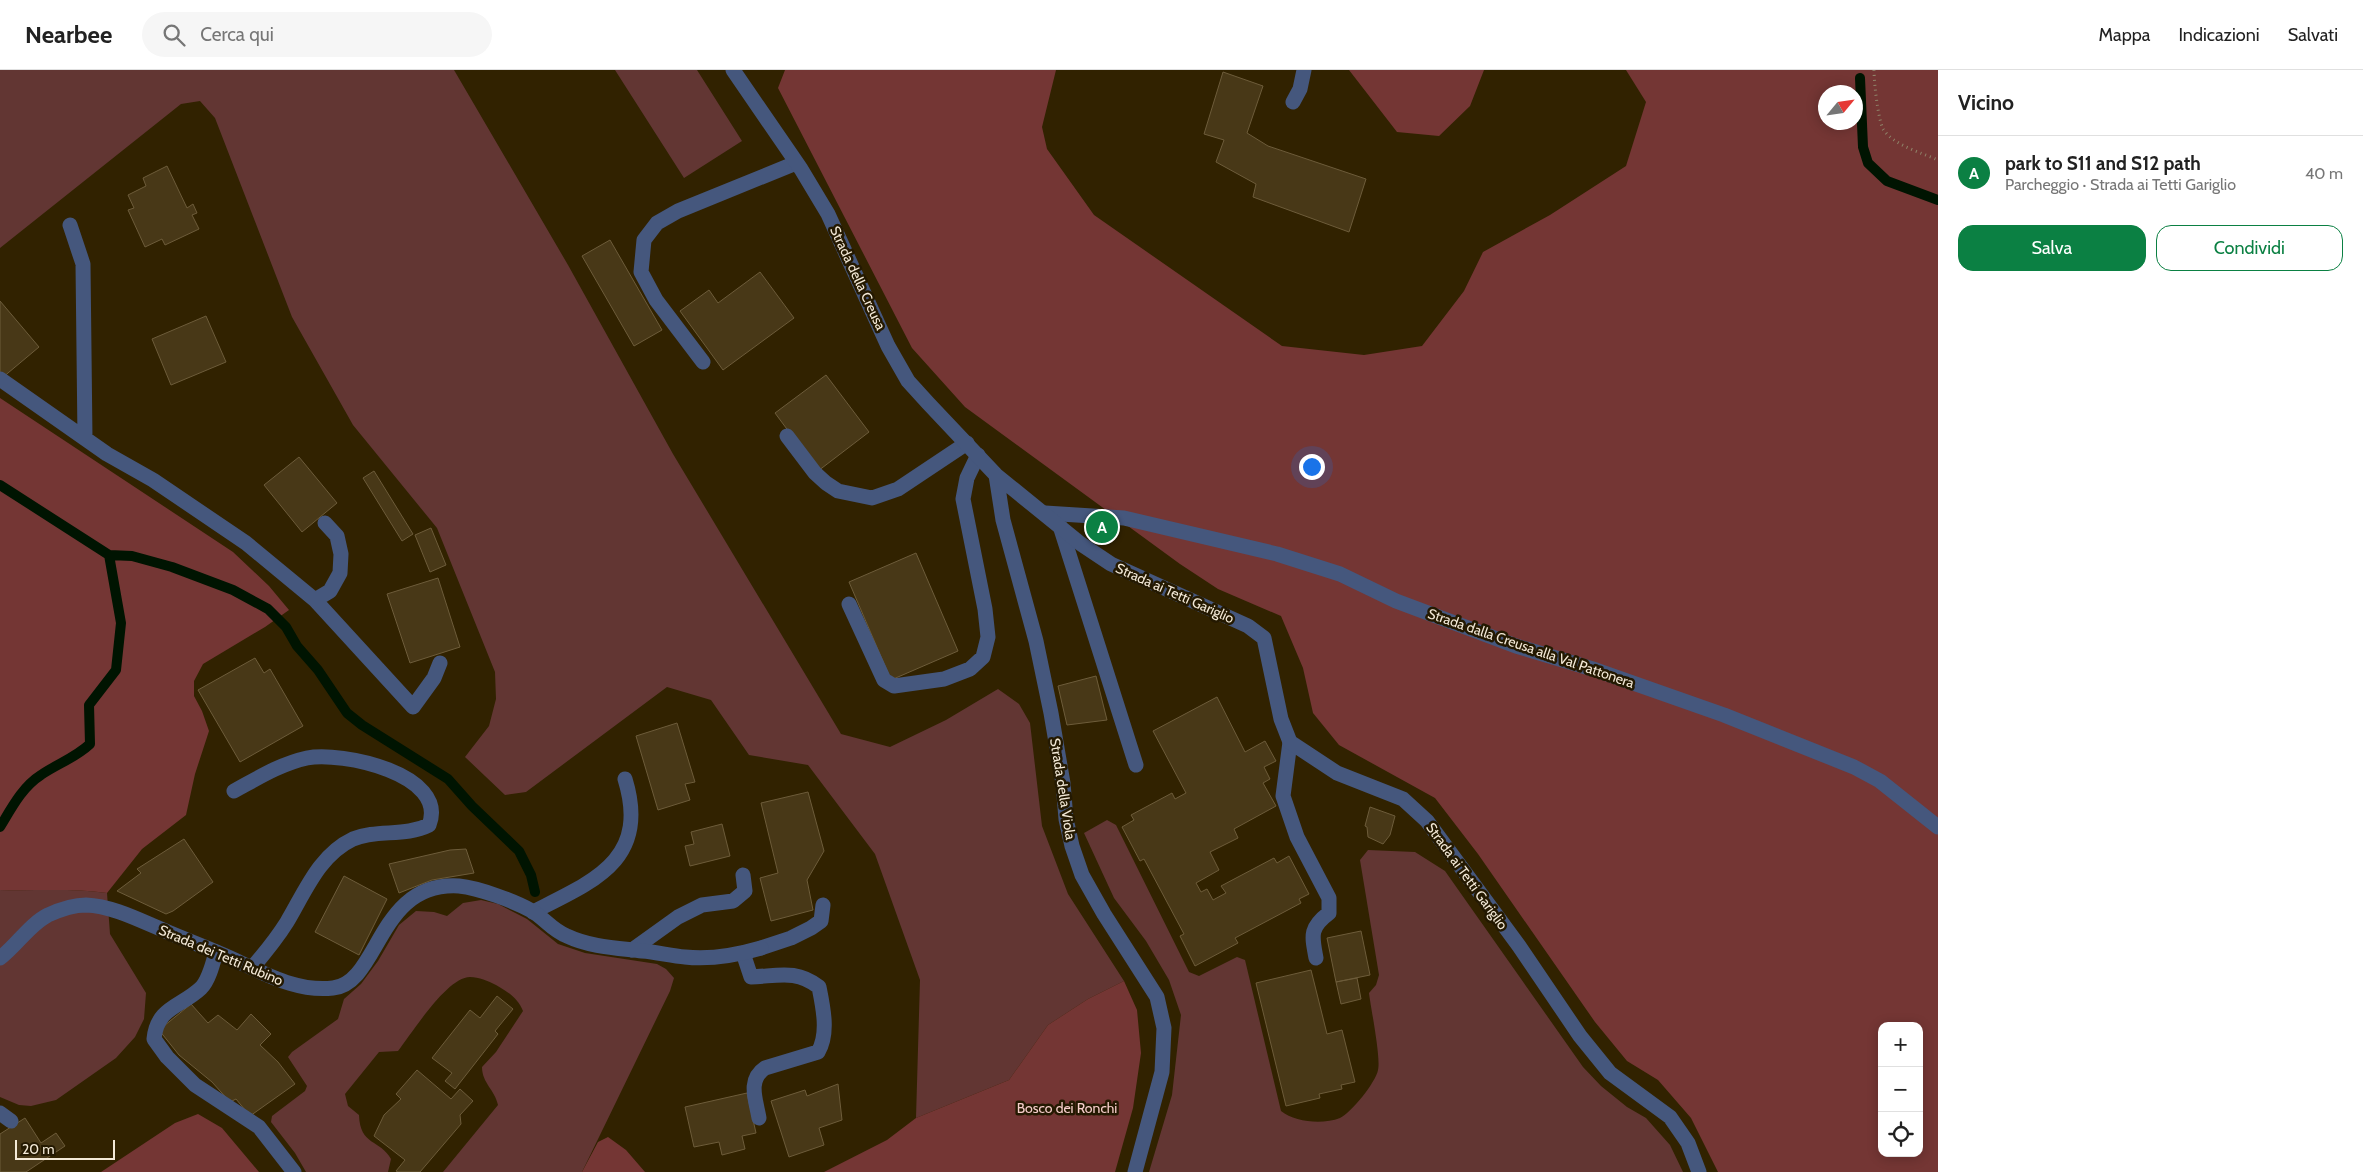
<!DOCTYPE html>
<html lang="it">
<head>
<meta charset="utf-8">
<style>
  :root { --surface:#fff; --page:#f6f6f6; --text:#222; --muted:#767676; --line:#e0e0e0; --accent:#0b8043 }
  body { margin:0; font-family:Cabin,sans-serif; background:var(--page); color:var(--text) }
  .controls { position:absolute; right:15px; bottom:15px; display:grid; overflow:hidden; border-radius:10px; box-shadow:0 2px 12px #0003 }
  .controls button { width:45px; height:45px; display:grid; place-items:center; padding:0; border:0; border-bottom:1px solid var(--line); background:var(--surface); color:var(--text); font:25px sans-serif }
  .compass { position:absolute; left:1818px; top:15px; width:45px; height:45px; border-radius:50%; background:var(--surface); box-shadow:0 2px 12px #0003; rotate:61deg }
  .scale { position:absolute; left:15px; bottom:12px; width:100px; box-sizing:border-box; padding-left:5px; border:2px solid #f3e9d7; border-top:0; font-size:14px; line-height:18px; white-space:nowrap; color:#f3e9d7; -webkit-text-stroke:4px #241901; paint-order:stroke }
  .you { position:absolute; left:1311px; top:396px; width:18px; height:18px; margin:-12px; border:4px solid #fff; border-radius:50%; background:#1a73e8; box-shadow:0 0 0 8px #1a73e833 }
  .badge { display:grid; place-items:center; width:32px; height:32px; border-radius:50%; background:var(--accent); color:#fff; font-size:16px; font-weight:700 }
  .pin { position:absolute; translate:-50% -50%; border:2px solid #fff; box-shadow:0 1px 5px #0006 }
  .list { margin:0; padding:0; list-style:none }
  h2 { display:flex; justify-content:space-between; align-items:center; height:65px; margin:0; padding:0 20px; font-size:21px }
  h2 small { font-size:16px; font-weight:400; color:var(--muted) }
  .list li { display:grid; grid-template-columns:32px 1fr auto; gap:15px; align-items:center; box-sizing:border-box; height:75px; padding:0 20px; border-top:1px solid var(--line) }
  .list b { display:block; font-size:19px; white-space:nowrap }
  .list p { margin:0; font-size:16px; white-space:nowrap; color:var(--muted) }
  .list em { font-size:16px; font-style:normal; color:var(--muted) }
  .actions { display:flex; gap:10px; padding:15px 20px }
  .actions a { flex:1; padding:11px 0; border:1px solid var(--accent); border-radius:15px; text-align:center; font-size:18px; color:var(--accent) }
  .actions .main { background:var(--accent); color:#fff }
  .icon { flex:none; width:28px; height:28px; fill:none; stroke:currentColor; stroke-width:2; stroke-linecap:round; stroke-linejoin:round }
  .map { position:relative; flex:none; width:1938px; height:1102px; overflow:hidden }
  header { display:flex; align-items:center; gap:30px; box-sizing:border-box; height:70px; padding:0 25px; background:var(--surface); border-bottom:1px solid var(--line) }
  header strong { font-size:24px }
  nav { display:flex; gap:28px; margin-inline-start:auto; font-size:18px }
  .search { width:350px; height:45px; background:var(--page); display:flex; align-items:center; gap:12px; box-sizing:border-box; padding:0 18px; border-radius:28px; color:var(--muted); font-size:19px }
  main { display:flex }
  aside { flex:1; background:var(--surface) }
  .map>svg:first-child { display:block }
  .green { fill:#623633 }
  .forest { fill:#743634; fill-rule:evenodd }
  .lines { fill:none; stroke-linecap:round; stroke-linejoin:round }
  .stream { stroke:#001401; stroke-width:10 }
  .building { fill:#483817; stroke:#6d5c3a }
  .path { stroke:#8f8369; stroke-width:3; stroke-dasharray:1 4; stroke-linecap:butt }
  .service { stroke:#45577d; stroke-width:15 }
  .minor { stroke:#45577d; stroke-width:15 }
  .labels { text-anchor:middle; stroke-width:5; stroke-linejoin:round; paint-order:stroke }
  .street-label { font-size:14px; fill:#f3e9d7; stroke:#241901 }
  .park-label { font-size:14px; fill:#f7cecb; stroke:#241901 }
</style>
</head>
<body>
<header>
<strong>Nearbee</strong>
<div class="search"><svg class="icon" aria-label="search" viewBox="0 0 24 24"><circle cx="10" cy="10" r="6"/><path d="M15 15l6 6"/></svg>Cerca qui</div>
<nav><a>Mappa</a><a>Indicazioni</a><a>Salvati</a></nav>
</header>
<main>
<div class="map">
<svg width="1938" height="1102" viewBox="0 0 1938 1102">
  <rect width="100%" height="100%" fill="#312200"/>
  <path class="green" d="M 0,0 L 454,0 L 568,195 L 673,384 L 841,664 L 890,677 L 946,650 L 998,619 L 1019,634 L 1030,653 L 1042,756 L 1068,824 L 1124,911 L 1088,929 L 1048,955 L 1009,1010 L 916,1048 L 920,910 L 875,784 L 808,695 L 749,685 L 711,630 L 667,617 L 526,722 L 505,725 L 465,687 L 489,656 L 496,629 L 495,602 L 437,458 L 353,355 L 292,247 L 215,48 L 200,31 L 181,34 L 0,178 Z
    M 615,0 L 697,0 L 742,71 L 684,108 Z
    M 1107,750 L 1116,755 L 1189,902 L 1199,906 L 1237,887 L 1245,890 L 1281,1041 C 1295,1052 1322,1055 1340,1048 C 1351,1043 1376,1012 1378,1000 C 1381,988 1371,939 1369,923 L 1376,915 L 1379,905 L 1360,790 L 1368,780 L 1415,782 L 1445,801 L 1583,997 L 1601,1016 L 1627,1037 L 1646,1048 L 1670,1075 L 1683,1102 L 1149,1102 L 1172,1025 L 1181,945 L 1169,910 L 1146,871 L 1114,828 L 1084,763 Z
    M 0,820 C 35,821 72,818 107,823 L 110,864 L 146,923 L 144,949 L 135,967 L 116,988 L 56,1030 L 31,1036 L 19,1035 L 0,1027 Z
    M 481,830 L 498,834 L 527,849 L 558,874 L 585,883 L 657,894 L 666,899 L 674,908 L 670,921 L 582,1102 L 443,1102 L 498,1035 C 495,1020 482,1013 482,997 L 496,982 L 523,941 C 518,928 508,922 496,915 C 488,911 479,907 470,907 C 447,907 412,963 398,981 L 379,982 L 345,1024 L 348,1036 L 359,1045 C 360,1076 380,1069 391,1089 L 388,1102 L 306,1102 L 295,1083 L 271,1052 L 272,1046 L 305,1021 L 307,1016 L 288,987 L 292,982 L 338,949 L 344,929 L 361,914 L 378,891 L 399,855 L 416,841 L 434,842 L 447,846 L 463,833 Z"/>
  <path class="forest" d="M 785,0 L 1056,0 L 1042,57 L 1047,79 L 1094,145 L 1282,276 L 1364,285 L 1422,276 L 1464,221 L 1483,182 L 1550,145 L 1626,96 L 1646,32 L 1626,0 L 1938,0 L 1938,1102 L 1718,1102 L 1691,1048 L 1658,1010 L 1627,991 L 1595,952 L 1478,784 L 1435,728 L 1339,675 L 1313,643 L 1303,598 L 1281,546 L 1218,519 L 1180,494 L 965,337 L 912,278 L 778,18 ZM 1826,22 L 1856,22 L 1856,52 L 1826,52 ZM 1882,956 L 1919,956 L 1919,1083 L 1882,1083 Z
    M 1349,0 L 1484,0 L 1470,36 L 1439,66 L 1397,62 Z
    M 0,328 L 233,482 L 269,516 L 289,540 L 265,557 L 203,594 L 194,611 L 194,626 L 202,641 L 209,661 L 195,704 L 186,745 L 142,779 L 107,823 C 72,818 35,821 0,820 Z
    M 1124,911 L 1137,940 L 1141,983 L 1133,1038 L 1115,1102 L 824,1102 L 887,1070 L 916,1048 L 1009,1010 L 1048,955 L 1088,929 Z
    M 198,1044 L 222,1058 L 259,1102 L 101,1102 L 175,1053 Z
    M 608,1067 L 626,1080 L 645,1102 L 582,1102 L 598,1072 Z"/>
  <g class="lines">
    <path class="stream" d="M 1860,8 L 1863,77 L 1868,93 L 1887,111 L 1938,130
      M 0,415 L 109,485 L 132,486 L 172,497 L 233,520 L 268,539 L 286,557 L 297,576 L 318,600 L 347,643 L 362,655 L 448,709 L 472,736 L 519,781 L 531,805 L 535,822
      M 0,757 C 11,739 22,717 41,705 C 57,694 75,688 90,674 L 89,635 L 116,600 L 121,553 L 109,485"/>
  </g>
  <path class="building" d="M 1223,2 L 1263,16 L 1247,63 L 1268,76 L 1366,109 L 1349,162 L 1253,127 L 1256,114 L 1216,92 L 1224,70 L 1204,64 Z
    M 167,96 L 187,138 L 193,134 L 197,143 L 192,145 L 199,159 L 165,175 L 162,169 L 145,177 L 128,140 L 134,138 L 128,125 L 146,116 L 143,108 Z
    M 610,170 L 662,260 L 634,276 L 582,186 Z
    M 760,202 L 794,248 L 723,300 L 680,241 L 709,220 L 718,233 Z
    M 0,231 L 39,277 L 2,308 L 0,306 Z
    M 206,246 L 226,292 L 171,315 L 152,269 Z
    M 826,305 L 869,362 L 818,401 L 775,343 Z
    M 299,387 L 337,433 L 302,462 L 264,415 Z
    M 374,401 L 413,464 L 402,471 L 363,408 Z
    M 431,458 L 446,495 L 430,502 L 415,465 Z
    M 916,483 L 958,581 L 891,610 L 849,512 Z
    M 438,508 L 460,577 L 410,593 L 387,524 Z
    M 255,588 L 264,603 L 270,599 L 303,656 L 240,692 L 198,620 Z
    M 1096,606 L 1107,650 L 1067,655 L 1058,616 Z
    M 1217,627 L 1245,682 L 1265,671 L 1276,691 L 1264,697 L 1270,709 L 1263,713 L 1276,736 L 1234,759 L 1238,768 L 1210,782 L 1219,800 L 1196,813 L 1201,822 L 1207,819 L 1213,830 L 1226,823 L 1221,816 L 1274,788 L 1277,793 L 1289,786 L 1309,824 L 1299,829 L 1301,833 L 1235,868 L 1238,873 L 1195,896 L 1180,866 L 1184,864 L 1144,789 L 1140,791 L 1122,757 L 1134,750 L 1131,745 L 1172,723 L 1175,729 L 1186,723 L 1153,661 Z
    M 677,653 L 695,712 L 685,714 L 690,730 L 658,740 L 636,666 Z
    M 808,722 L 824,781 L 807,810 L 813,840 L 771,851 L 760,808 L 778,803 L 761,733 Z
    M 1370,737 L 1395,746 L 1390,765 L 1383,774 L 1368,767 L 1367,757 L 1365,756 Z
    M 722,754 L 730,786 L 690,796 L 685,776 L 694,774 L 691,762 Z
    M 184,769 L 213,812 L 173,841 L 166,844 L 117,821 L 141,803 L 137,799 Z
    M 466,779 L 474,803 L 432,810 L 399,823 L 389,794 L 450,780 Z
    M 344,806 L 387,829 L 359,885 L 315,862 Z
    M 1361,861 L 1370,905 L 1336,912 L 1327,868 Z
    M 1311,900 L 1327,964 L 1342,960 L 1355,1012 L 1341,1015 L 1342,1019 L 1319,1024 L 1320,1028 L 1286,1036 L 1256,913 Z
    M 1357,908 L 1361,929 L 1341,934 L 1336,912 Z
    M 497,926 L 513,939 L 495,961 L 498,964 L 455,1019 L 445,1011 L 452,1003 L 432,988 L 470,940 L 480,948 Z
    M 191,934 L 208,953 L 218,945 L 237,960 L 251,944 L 271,964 L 260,975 L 278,992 L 295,1014 L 250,1046 L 236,1029 L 230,1032 L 212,1012 L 179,985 L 159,960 Z
    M 417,1000 L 451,1029 L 460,1019 L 473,1031 L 460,1045 L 461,1054 L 420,1102 L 398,1102 L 396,1101 L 405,1090 L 374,1066 L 384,1045 L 401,1029 L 396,1024 Z
    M 838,1014 L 842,1050 L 819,1058 L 824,1075 L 789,1087 L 771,1031 L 805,1020 L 807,1026 Z
    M 747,1023 L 756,1063 L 742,1066 L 745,1079 L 722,1085 L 719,1072 L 694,1077 L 685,1037 Z
    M 25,1048 L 41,1073 L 56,1063 L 65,1076 L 26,1102 L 0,1102 L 0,1064 Z"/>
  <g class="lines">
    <path class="path" d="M 1874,0 C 1874,13 1878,48 1883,59 C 1893,75 1922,83 1938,90"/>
    <path class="service" d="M 1293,32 L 1300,19 L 1304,0
      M 70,155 L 83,194 L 85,369
      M 703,292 L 656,230 L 641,202 L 644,170 L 657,153 L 678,141 L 796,93
      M 0,309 L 107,384 L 153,410 L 246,473 L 315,530 L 413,637 L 434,608 L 440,593
      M 787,366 L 815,403 L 826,413 L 838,421 L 872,428 L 898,419 L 967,373
      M 1045,443 L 1124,448 L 1277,484 L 1340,504 L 1396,531 L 1516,576 L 1596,600 L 1724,645 L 1854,697 L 1880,711 L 1938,757
      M 1060,456 L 1136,695
      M 315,530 L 330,521 L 340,503 L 341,484 L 337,466 L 325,453
      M 849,534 L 884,610 L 894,616 L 944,609 L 970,599 L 983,587 L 988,567 L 985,539 L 963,429 L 967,408 L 978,385
      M 1290,672 L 1283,726 L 1297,767 L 1329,828 L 1329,843 C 1309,858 1312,866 1316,888
      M 234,721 C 258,708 280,694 307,688 C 341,681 449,704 429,755 C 405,767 377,759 353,769 C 319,785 305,822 287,852 C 277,868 264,884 252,898
      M 533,842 C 594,811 650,790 625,709
      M 761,878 L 791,868 L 811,858 L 821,851 L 823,835
      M 632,880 L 678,847 L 702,835 L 733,831 L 745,821 L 743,805
      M 216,882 C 213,893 209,910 201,918 C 181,937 157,937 154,969 L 167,987 L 195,1015 L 259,1057 L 294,1102
      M 743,883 L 751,907 C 778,906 796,899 819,917 C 823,937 829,964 818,982 L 765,998 C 747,1010 756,1030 759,1048
      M 0,1043 L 11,1051"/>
    <path class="minor" d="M 733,0 L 801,99 L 828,144 L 888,276 L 908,311 L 928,333 L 996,405 L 1081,474 L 1111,494 L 1248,556 L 1264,568 L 1281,649 L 1290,672 L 1337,703 L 1403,729 L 1427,751 L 1519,876 L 1580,966 L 1610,1003 L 1670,1047 L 1688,1073 L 1699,1102
      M 996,405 L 1003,450 L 1036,571 L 1051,643 L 1063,713 L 1066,749 L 1072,776 L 1082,805 L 1104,844 L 1157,927 L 1164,958 L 1162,1002 L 1135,1102
      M 0,888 C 16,876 30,854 48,845 C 59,840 74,835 86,835 C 112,836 139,850 163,860 C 188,871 214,880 239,892 C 268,905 298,922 333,918 C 380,913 377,811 459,816 C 479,818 514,831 532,841 C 544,848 553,861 567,866 C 590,877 617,878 642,881 C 657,882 671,886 685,887 C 711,890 737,885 761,878"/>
  </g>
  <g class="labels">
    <g class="street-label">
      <text transform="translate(858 208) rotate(65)" y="5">Strada della Creusa</text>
      <text transform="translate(1175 523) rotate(24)" y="5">Strada ai Tetti Gariglio</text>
      <text transform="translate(1531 578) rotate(19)" y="5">Strada dalla Creusa alla Val Pattonera</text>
      <text transform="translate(1063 719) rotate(81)" y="5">Strada della Viola</text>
      <text transform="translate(1467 806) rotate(54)" y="5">Strada ai Tetti Gariglio</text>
      <text transform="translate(221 885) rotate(23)" y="5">Strada dei Tetti Rubino</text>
    </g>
    <g class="park-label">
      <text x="1067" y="1043">Bosco dei Ronchi</text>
    </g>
  </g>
</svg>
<div class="controls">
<button>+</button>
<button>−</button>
<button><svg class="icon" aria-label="locate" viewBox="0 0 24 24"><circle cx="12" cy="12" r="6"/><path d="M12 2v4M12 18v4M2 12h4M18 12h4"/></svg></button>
</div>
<svg class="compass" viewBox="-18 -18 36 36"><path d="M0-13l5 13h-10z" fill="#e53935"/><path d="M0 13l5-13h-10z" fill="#767676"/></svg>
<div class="scale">20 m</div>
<div class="you"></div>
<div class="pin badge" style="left:1102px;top:457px">A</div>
</div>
<aside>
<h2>Vicino<small></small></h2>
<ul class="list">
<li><span class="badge">A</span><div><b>park to S11 and S12 path</b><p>Parcheggio · Strada ai Tetti Gariglio</p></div><em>40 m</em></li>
</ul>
<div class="actions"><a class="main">Salva</a><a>Condividi</a></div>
</aside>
</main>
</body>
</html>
